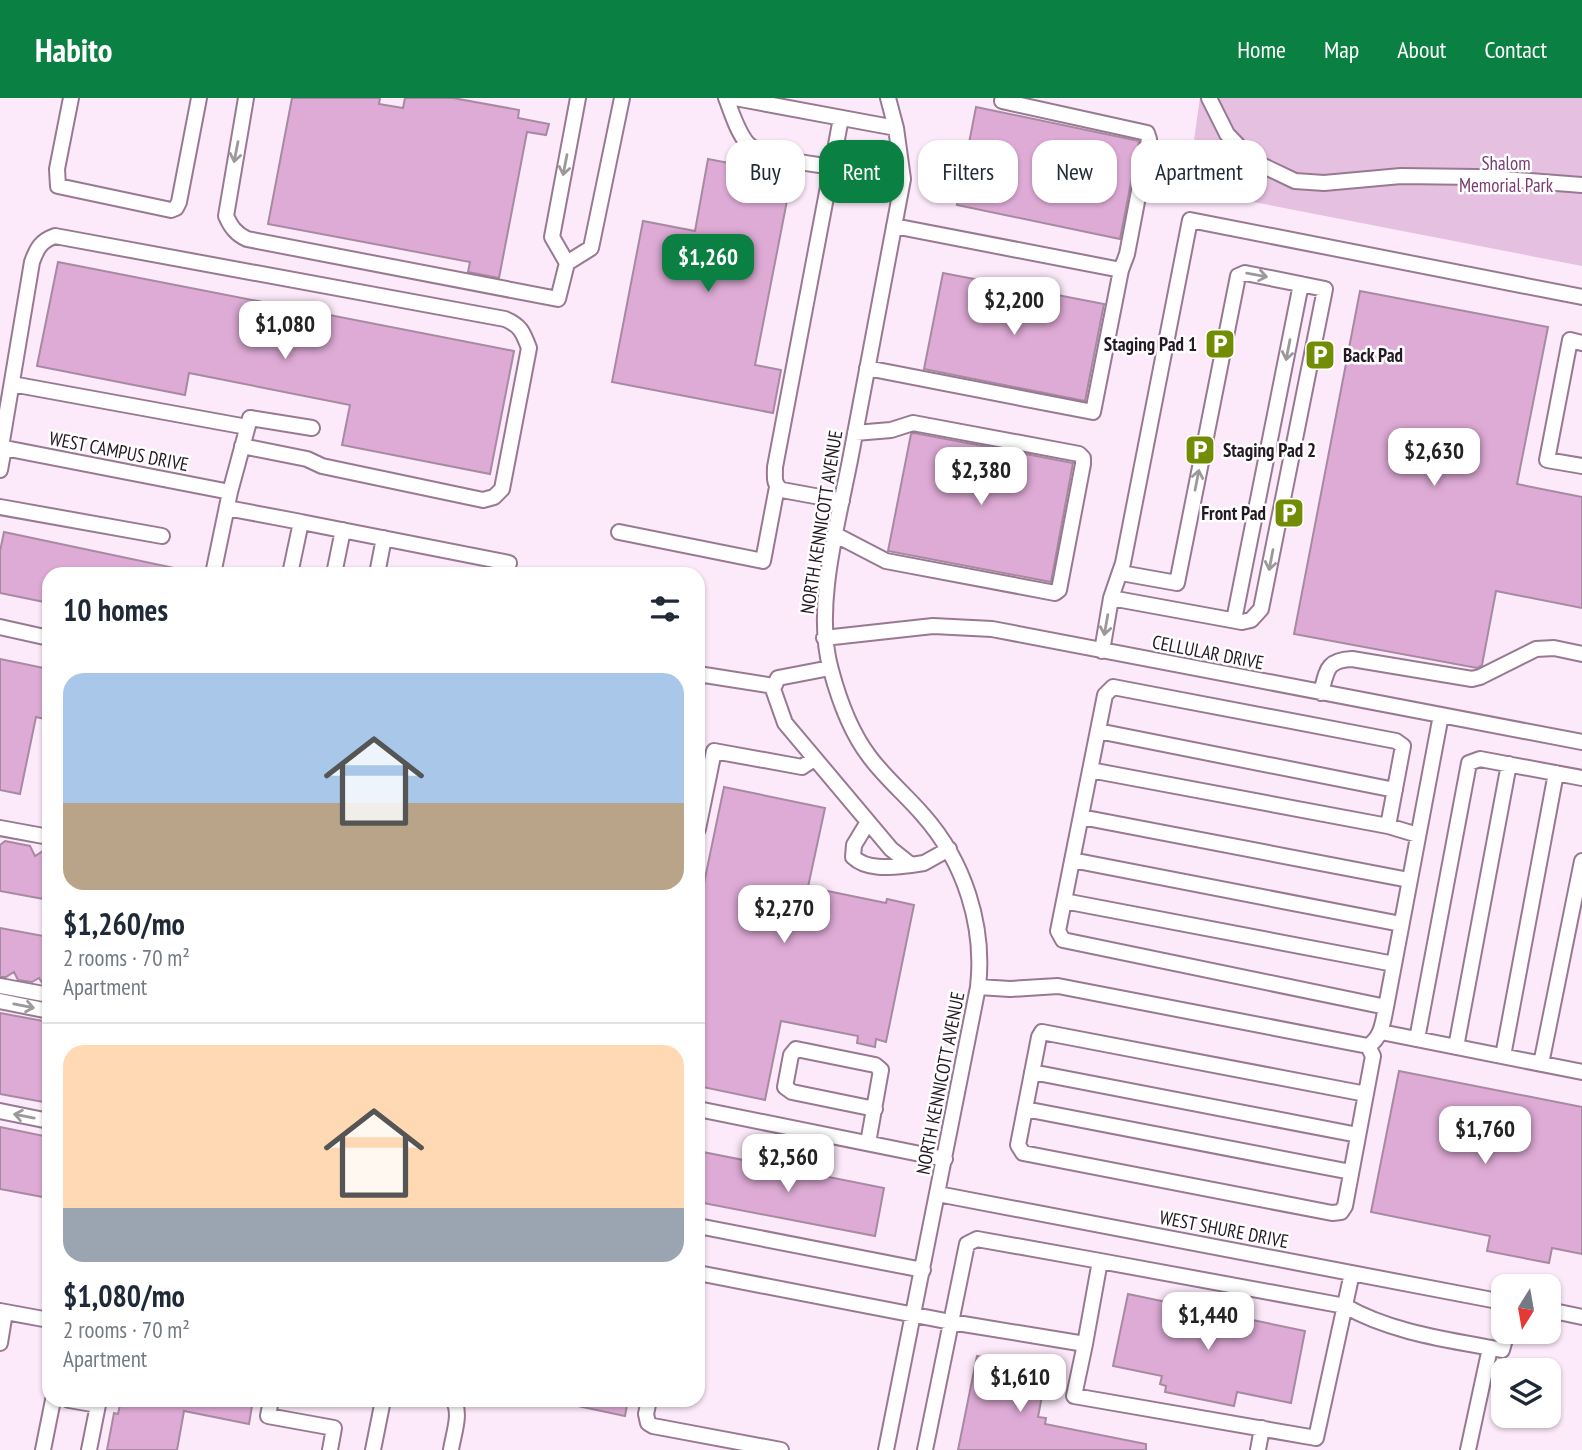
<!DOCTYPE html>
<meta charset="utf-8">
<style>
:root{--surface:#fff;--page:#f2f2f3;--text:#1f2937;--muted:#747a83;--line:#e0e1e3;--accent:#0b8043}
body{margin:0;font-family:"PT Sans Narrow",sans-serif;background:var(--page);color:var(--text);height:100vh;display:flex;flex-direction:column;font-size:26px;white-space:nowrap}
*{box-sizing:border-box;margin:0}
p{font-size:23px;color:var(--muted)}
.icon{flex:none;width:38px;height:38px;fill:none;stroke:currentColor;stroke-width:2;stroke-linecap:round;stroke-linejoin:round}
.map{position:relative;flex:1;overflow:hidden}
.side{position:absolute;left:42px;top:469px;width:663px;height:840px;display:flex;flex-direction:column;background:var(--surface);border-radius:21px;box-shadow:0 2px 5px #0004}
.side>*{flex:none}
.banner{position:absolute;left:726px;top:42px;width:665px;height:63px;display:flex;gap:14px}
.needle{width:46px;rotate:191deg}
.fabs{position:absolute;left:1491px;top:1176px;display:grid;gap:14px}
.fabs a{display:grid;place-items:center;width:70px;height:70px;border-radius:14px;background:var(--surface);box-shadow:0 2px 5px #0004;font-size:35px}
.price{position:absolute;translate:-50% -60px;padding:0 16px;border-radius:14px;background:#fff;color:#222;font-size:23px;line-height:46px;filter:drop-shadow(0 2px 4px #0008)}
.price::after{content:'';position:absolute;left:50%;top:42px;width:21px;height:16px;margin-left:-10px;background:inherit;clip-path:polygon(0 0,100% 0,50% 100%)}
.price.on{background:var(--accent);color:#fff}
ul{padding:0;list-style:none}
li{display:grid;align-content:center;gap:14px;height:371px;padding:0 21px}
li+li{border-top:2px solid var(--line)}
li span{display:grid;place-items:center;height:217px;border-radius:21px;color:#555}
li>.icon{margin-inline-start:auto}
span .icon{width:126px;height:126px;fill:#fffc;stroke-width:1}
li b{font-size:30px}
h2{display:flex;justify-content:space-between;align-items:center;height:84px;padding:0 21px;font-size:30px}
.chip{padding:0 24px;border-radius:21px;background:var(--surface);box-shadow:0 2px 5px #0004;font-size:24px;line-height:63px}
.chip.on{background:var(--accent);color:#fff}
header{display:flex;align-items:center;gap:42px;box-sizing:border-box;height:98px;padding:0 35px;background:var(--accent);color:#fff}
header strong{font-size:33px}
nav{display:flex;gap:38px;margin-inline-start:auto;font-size:24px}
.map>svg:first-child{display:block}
.green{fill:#e6c0e0}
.building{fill:#deabd6;stroke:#a78aa2;stroke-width:2}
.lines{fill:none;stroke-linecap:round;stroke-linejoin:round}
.minor-casing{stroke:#977a92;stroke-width:18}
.minor{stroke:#fff;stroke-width:14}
.oneway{stroke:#9c989c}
.labels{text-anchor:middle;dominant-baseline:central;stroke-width:5;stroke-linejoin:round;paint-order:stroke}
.park-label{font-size:19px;fill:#793c71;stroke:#fff}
.poi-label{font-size:19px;font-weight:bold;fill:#241923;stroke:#fff;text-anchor:end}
.street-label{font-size:19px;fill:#241923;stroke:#fff}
</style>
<header>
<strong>Habito</strong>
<nav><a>Home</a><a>Map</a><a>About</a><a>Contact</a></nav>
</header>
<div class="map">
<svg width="1582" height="1352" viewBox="0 0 1582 1352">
<rect width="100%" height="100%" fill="#fce9f9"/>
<!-- green -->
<path class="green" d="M1200,0h382v168l-395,-77z"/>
<!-- building -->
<path class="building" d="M292,0h88l-1,6 24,4 2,-10h48l66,12 -1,8 31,6 -3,11 -19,-3 -28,146 -31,-6 2,-10 -202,-38z
M976,9l163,34 -19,98 -163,-34z
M708,61l84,16 -37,190 26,5 -8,43 -161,-31 31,-161 52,10z
M58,164l456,89 -24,123 -148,-29 8,-40 -161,-32 -4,22 -148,-29z
M943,175l161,31 -19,97 -161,-32z
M1360,193l188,36 -31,157 65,13v111l-86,-17 -14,74 -5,3 -183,-34z
M914,335l159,30 -22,119 -163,-31 23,-117z
M4,434l175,37 -1,5h-129v29l-49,-10v-42z
M0,561l49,10v51l-13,-3 -16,77 -20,-4z
M724,689l101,21 -17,79 78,16 1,-4 27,6 -28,137 -10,-3 -1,8 -18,-4 1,-7 -77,-15 -16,79 -67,-14v-174z
M5,743l25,5 5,10 14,-9v53l-49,-9v-46z
M0,830l49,9v48l-6,-1 -4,-6 -7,4 -14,-2 -4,-8 -8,5h-6z
M0,915l49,9v81l-49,-9z
M1399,973l183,36v147l-30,-6 -3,15 -62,-12 3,-15 -119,-24z
M0,1029l49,10v28l-6,32 -43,-8z
M698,1053l186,37 -9,48 -177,-34z
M1128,1196l177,37 -14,72 -54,-11 -3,14 -69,-14 1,-6 -6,-2 2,-8 -49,-10z
M977,1258l70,14 -9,47 8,1 -1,6 101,20v6h-188z
M121,1302h132l-4,24 -65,-13 -7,39h-70l7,-37 4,1z
M574,1302h54l-3,16 -52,-11z"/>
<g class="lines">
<!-- minor casing -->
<g class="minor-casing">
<path id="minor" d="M71,0l-14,71 1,17 113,24 5,-2 3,-6 20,-104
M246,0l-20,118c5,11 10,18 21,23l311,60 9,-36
M578,0l-26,139 15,26 24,-15 31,-150
M726,0c6,15 11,33 21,45 15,17 63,20 85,24
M735,0l161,30
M1209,0l18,36 26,27 42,20 29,2 77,-7 76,1 105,8
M841,20l-66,349c0,9 -2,18 7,23l60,11
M894,128l227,44
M1582,245l-12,-3 -23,120 35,6
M867,270l226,44 28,-142 6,-16 22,-115 -2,-6 -145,-32
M12,286l235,43
M0,349l230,45
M1,349l31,-185c5,-14 9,-21 23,-26l450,83c15,6 18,13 24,29l-27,141 -8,8 -11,3 -161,-34 -15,-7 -65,-13
M0,372l4,-22
M0,409l162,29
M227,410l74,14 -11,52
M301,424l208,41 -3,11
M619,434l144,29 14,-74
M836,437l50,26 169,32 4,-3 24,-126v-6l-4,-4 -166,-31 -22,7 -36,3
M213,476l17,-82 20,-74 62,10
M334,476l9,-44
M377,476l7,-36
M1111,500l131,24 9,-2 10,-11 64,-320 -80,-16 -7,3 -61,307 -56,-10
M1234,522l67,-336
M0,529l49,11
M824,540l109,-12 59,3 590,113
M1102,553l9,-53 12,-35 67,-343 392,77
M830,570l-52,10 -5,11 12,34 106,126 20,16 13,-2 25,-14
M698,576l76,12
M1321,595c6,-22 5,-33 31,-34l120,20 8,-2 56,-28 18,-1 28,6
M1098,633l297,59
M1090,672l298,56
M1081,719l328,63
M868,724l-14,23 -1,12c15,14 39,10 58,8
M0,730l49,9
M698,731l16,-78 88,16 12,-8
M1072,762l329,64
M1064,803l330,63
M0,888l49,9
M978,889l32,2 48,-3 310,60c14,-8 15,-25 18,-39l55,-292
M0,903l49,10
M1386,909l-323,-67 -5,-9 47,-236 8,-8 283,54 7,5 -15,80 30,9
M1381,934l201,40
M1417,941l52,-276 11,-4 102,19
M1456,949l53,-283
M1503,958l53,-283
M1541,966l41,-203
M1032,974l326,63
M1366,996l-324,-62 -3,5 -21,108 5,8 309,60 9,-1 4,-6 28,-150 -5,-10
M698,1011l247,50
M1025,1011l326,63
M0,1013l49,10
M868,1045l13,-73 -6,-5 -79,-16 -5,6 -6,32 7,5 83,17
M938,1096l565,108
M698,1128l225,44
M698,1175l253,49 134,22 -11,52 242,42 36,-165
M1549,1212l33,7
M0,1213l49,9
M0,1245l5,-31
M1085,1246l15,-83 245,45c47,27 105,34 157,44l5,-18
M69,1302l29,5 -9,45
M271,1302l-3,16 66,12 -4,22
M649,1302l-3,14 2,9 5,3 128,24
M43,1352l10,-50
M373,1352l10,-50
M451,1352c2,-15 11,-37 2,-50
M886,1352l92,-463c7,-62 -14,-126 -55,-172 -17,-20 -38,-37 -54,-59 -19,-25 -30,-56 -38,-86 -18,-62 8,-151 20,-215 17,-92 34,-184 52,-276l-7,-51 -8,-30
M925,1352l42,-206 10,-5 123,22
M1258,1352l4,-22
M1468,1352l22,-102"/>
</g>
<!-- minor -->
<use href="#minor" class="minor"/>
</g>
<!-- one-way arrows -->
<defs><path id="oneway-shaft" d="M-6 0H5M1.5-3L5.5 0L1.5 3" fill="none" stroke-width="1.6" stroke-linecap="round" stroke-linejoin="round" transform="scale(1.75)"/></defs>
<g class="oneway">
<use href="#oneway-shaft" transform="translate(236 54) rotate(101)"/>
<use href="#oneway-shaft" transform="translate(565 67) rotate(101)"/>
<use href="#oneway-shaft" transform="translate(1257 177) rotate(10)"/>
<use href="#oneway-shaft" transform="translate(1288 252) rotate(101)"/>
<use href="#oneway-shaft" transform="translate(1197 382) rotate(-79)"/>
<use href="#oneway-shaft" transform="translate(1271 462) rotate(101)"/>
<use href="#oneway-shaft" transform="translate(1106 527) rotate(100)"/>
<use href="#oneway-shaft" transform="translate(24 908) rotate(11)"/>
<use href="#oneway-shaft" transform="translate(24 1018) rotate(-169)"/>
</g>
<!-- icons -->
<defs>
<g id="parking-square" transform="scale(1.575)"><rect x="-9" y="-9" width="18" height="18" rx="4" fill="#728c03" stroke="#fff"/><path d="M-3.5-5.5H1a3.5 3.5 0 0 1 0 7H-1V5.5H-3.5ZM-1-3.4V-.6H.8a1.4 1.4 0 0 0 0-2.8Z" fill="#fff"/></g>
</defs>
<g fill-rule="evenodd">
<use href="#parking-square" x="1220" y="246"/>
<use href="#parking-square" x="1320" y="257"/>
<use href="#parking-square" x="1200" y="352"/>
<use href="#parking-square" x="1289" y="415"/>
</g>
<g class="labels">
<!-- park labels -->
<g class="park-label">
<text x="1506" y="65">Shalom<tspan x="1506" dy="22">Memorial Park</tspan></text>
</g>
<!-- poi labels -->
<g class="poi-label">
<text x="1197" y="246">Staging Pad 1</text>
<text x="1343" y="257" text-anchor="start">Back Pad</text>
<text x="1223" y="352" text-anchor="start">Staging Pad 2</text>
<text x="1266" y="415">Front Pad</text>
</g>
<!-- street labels -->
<g class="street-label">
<text transform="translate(119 353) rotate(11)">WEST CAMPUS DRIVE</text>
<text transform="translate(821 424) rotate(-81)">NORTH KENNICOTT AVENUE</text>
<text transform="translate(1208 554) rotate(11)">CELLULAR DRIVE</text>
<text transform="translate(940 985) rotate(-79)">NORTH KENNICOTT AVENUE</text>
<text transform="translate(1224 1131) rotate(11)">WEST SHURE DRIVE</text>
</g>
</g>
</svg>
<div class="fabs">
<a><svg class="needle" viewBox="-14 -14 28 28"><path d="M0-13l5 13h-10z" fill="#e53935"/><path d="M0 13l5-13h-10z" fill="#747a83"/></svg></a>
<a><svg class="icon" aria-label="layers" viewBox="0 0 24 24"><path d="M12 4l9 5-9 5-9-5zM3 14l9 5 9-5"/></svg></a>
</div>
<b class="price on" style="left:708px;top:196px">$1,260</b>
<b class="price" style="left:1014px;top:239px">$2,200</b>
<b class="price" style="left:285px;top:263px">$1,080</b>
<b class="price" style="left:1434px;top:390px">$2,630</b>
<b class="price" style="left:981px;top:409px">$2,380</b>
<b class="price" style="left:784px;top:847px">$2,270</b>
<b class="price" style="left:1485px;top:1068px">$1,760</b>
<b class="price" style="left:788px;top:1096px">$2,560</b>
<b class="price" style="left:1208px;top:1254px">$1,440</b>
<b class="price" style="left:1020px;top:1316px">$1,610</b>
<div class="banner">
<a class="chip">Buy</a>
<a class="chip on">Rent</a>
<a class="chip">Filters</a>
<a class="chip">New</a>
<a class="chip">Apartment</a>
</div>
<section class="side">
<h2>10 homes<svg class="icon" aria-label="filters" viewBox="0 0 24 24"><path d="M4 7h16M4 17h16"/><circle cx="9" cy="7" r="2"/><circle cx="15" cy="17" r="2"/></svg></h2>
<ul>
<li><span style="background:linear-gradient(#a9c7e8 60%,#b9a48a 0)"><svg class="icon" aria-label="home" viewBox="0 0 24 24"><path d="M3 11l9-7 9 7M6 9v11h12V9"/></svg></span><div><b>$1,260/mo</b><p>2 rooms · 70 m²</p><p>Apartment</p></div></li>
<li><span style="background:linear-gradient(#ffd9b3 75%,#9aa5b1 0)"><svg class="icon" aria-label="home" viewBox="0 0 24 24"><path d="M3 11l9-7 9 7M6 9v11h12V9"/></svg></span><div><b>$1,080/mo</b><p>2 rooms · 70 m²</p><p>Apartment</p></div></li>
</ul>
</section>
</div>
